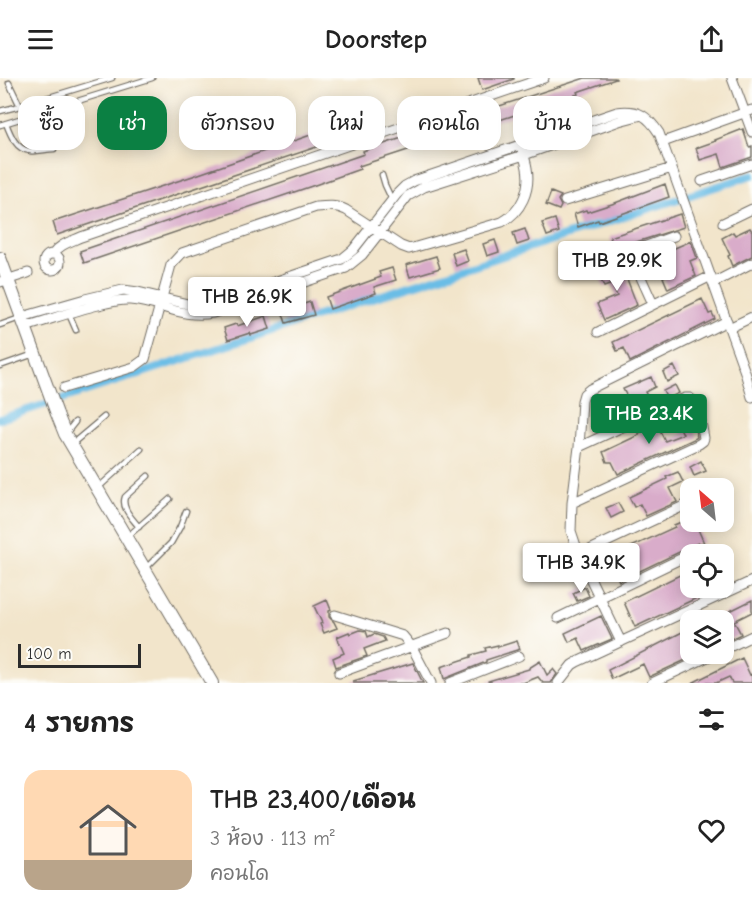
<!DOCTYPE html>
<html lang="th">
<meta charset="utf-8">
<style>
:root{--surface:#fff;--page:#f6f6f6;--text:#222;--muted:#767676;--accent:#0b8043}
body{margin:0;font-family:"Comic Neue","Playpen Sans Thai",sans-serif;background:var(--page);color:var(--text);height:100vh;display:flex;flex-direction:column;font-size:22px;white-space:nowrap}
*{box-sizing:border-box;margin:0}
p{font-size:20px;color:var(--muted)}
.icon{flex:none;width:33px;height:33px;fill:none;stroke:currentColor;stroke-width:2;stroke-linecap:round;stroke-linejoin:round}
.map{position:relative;height:605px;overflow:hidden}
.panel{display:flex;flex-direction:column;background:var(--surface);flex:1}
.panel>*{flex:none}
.banner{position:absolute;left:18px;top:18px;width:717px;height:54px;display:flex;gap:12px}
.needle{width:39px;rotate:332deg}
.buttons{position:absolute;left:680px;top:400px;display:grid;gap:12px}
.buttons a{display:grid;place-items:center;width:54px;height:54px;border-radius:12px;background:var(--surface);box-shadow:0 3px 15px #0003;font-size:30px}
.scale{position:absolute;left:18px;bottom:15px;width:123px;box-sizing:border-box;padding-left:6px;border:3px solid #2b2b2b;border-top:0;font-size:16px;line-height:21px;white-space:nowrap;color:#2b2b2b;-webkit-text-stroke:4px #fdfcf7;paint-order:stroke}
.price{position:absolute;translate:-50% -51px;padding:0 14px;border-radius:6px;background:#fff;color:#222;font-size:20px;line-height:39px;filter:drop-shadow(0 2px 3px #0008)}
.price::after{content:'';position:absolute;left:50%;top:36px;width:18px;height:14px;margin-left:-9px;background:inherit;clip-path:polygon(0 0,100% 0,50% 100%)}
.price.on{background:var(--accent);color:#fff}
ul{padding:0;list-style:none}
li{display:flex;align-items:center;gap:18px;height:150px;padding:0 24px}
li span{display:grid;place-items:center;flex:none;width:168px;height:120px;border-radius:18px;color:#555}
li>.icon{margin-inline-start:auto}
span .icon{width:72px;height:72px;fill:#fffc;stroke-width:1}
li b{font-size:26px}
h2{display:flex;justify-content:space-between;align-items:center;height:72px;padding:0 24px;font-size:26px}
.pill{padding:0 21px;border-radius:18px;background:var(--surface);box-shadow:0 3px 15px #0003;font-size:21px;line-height:54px}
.pill.on{background:var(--accent);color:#fff}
header{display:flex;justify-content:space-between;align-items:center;height:78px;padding:0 24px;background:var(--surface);font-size:27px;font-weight:700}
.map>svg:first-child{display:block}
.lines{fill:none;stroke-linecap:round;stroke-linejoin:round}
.canal{stroke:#6abde6;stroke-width:8}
.building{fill:#d9acca}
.service-casing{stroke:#716c63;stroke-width:7}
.minor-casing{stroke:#716c63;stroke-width:11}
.tertiary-casing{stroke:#716c63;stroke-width:14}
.service{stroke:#fff;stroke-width:4.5}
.minor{stroke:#fff;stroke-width:9}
.tertiary{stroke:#fff;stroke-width:12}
</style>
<header><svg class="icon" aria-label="menu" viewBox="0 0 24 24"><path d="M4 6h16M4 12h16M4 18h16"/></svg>Doorstep<svg class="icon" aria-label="share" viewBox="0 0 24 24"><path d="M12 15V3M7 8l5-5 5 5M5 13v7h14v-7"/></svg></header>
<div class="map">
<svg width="752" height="605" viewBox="0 0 752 605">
<rect width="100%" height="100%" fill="#fdfcf7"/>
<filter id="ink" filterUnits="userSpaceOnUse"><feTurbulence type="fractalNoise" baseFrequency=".0167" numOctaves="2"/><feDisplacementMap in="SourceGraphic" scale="12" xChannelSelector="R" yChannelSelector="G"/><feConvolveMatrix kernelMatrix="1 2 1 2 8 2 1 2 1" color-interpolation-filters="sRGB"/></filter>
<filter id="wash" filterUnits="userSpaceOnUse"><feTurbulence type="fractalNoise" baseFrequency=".008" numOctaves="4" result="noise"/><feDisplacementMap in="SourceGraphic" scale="24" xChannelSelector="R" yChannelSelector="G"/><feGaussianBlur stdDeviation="1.35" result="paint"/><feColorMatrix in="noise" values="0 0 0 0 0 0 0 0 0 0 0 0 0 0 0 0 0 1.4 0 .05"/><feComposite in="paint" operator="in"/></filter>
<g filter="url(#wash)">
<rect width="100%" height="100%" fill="#f2e5cb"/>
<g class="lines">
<!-- canal -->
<path class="canal" d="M0,341l752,-244"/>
</g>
<g id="blocks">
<!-- building -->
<path class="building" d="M478,0h36v1l-32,11z
M585,0h30l1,1 -39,13 1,2 -45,15 -174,57 1,3 -45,16 -231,78 -4,-12 284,-97 -1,-3 60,-20z
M345,45l4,13 -292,99 -4,-13 140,-46z
M743,51l6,18 3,-1v11l-29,10 -4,-13 -19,6 -4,-12 20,-7 -1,-1z
M665,106l4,13 -70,25 -1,-2 -20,7 -4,-13 12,-4 1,2 28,-9z
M551,114l10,4 -3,4 3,6 -2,4 -13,-5z
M680,136l4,13 -70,22 -4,-12z
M555,141l4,13 -12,4 -5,-13z
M750,150l2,3v25l-20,10 -4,-10 2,-1 -8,-17 11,-6 2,3z
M525,151l4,12 -12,4 -4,-12z
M495,162l4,12 -12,4 -4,-12z
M691,163l6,17 -7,3 6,15 -28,13 -5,-12 6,-3 -8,-20z
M464,171l4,12 -12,5 -4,-13z
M436,178l4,12 -30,9 -4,-12z
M628,186l5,13 -6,2 10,26 -33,15 -7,-16 20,-8 -5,-12 -8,3 -5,-12z
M392,190l4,12 -22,7 2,6 -46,16 -4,-12 55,-20 -2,-5z
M702,221l7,15 3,-1 3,6 -85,43 -6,-14 -7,3 -4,-9z
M310,224l4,13 -28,8 -4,-12z
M266,238l4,13 -19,6 -1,-2 -22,7 -4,-12 12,-4 1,2z
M674,288l5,10 -12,6 -4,-10z
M651,299l4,10 -10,5 7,14 -46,21 -3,-7 19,-9 -1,-2 10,-5 -8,-15z
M675,307l4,8 -12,6 -4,-8z
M687,334l8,17 2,8 -1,1 -78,36 -6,-12h-5l-4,-10 36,-17v-2l18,-8 8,16 18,-7 -8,-17z
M701,383l5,10 -12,5 -4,-9z
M678,394l5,10 -13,6 7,14 -31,14 -6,-12 -6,3 -5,-10 38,-18 -1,-2z
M618,425l5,9 -12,6 -5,-10z
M686,442l1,2h22l-12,5 7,16h-6l-79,38 -6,-13 -3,1 -5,-10 70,-32 -1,-2z
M688,493l2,5v12h28l-83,39 -11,-25z
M585,509l4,9 -12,5 -4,-8z
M327,522l4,10 -2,1v6l5,5 3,6 -13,5 -4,-9 2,-1 -8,-17z
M752,522v12l-18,9 7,13 -18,9v-22h-13z
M601,538l11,23 -28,12 -6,-13 -9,4 -4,-9z
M690,550v30l-41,19 -6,-13 -31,15 -4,-9z
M360,552l6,1 2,6 6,-3 9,3 2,4 -21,8 3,7 -31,11 -3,-9 11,-5 -7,-16 12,-5 1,2z
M517,563l3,8 -34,11v2l-42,17 -3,-12 30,-10v-2l15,-4 -1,-3 13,-3v2z
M742,580l8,17 2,-1v9h-20l-3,-6 -13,6h-24z
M540,583l7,14 6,-6 4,5 -6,9h-8l-5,-6 -15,6h-35v-2l41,-12v-1z
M413,585l10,20h-70v-2z"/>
</g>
</g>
<g filter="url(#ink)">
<use href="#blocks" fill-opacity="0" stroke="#716c63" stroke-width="1.5"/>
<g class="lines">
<!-- service casing -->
<g class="service-casing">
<path id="service" d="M20,28l92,-28
M0,33l20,-5 -11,-23
M6,45c4,11 10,27 24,28 7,1 17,-2 24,-2
M0,47l152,-47
M382,97l3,10 7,15
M69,236l7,16
M0,247l20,-7
M0,288l34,-12
M67,354l8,-10
M73,365l31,-26
M99,409l42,-38
M139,449c-7,-9 -18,-19 -14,-30l23,-21
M127,459l43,-38
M145,491l26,-26 9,-16 6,-16"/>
</g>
<!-- minor casing -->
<g class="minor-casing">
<path id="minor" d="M732,0l20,54
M663,64l89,-32
M702,103l50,-17
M565,123l107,-33
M723,145l29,-14
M629,173l24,53
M53,176c7,-10 17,-12 28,-17l463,-159
M44 184a8 8 0 1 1 16 0a8 8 0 1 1-16 0Z
M597,186l77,-28
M0,204l28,-9
M713,205l39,-20
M22,239l63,-18 38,-9 15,2 54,13h8l9,-1 133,-45 11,-9 44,-56 8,-8 9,-5 203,-69c21,-3 31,4 42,21l86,239 7,25
M25,249c24,-7 48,-16 73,-22 10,-2 21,-6 32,-5 30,2 51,19 83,13l133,-45 16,-13 46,-59 16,-9 100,-32 95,-34 23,-6
M729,250l23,-11
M598,254l113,-56
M64,310l70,-21 11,-8 26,-94 11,-12 134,-46c11,-1 20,-2 30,3l55,36 8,3 93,-27c19,-10 29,-32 25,-54 -1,-6 -3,-12 -5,-19
M572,425l127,-59 4,-3 1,-3 -5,-26 -3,-7 -6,-7h-5l-106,49
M579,477l111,-52
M335,537l68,21 9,11 19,36
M558,540l143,-69
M621,564l-42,-87 -8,-24 1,-28 7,-56 3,-46 2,-7 6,-5 137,-68
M723,572l29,-14
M339,595l109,-40
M450,605l69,-27
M558,605l14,-18 5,-3 175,-81
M652,605l62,-29"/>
</g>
<!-- tertiary casing -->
<g class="tertiary-casing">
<path id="tertiary" d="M0,180l57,156 8,20 147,249"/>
</g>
<!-- service -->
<use href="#service" class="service"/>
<!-- minor -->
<use href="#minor" class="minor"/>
<!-- tertiary -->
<use href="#tertiary" class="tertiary"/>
</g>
</g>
</svg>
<div class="buttons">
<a><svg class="needle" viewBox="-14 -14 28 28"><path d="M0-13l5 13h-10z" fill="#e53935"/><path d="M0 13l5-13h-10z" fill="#767676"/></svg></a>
<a><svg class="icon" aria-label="locate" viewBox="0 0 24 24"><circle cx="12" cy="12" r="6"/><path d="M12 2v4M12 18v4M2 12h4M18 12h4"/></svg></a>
<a><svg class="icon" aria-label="layers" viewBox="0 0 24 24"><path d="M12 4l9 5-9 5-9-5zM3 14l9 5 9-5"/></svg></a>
</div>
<div class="scale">100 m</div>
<b class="price" style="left:617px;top:214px">THB 29.9K</b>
<b class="price" style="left:247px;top:250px">THB 26.9K</b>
<b class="price on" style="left:649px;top:367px">THB 23.4K</b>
<b class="price" style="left:581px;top:516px">THB 34.9K</b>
<div class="banner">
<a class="pill">ซื้อ</a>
<a class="pill on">เช่า</a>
<a class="pill">ตัวกรอง</a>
<a class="pill">ใหม่</a>
<a class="pill">คอนโด</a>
<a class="pill">บ้าน</a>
</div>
</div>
<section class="panel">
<h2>4 รายการ<svg class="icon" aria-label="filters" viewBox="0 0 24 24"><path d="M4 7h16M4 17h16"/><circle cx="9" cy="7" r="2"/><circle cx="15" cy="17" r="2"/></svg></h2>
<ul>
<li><span style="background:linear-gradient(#ffd9b3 75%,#b9a48a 0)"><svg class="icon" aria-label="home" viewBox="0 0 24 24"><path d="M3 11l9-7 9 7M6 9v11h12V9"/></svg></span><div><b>THB 23,400/เดือน</b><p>3 ห้อง · 113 m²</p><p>คอนโด</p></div><svg class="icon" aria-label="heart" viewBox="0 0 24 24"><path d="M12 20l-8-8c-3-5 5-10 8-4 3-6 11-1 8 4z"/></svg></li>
</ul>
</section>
